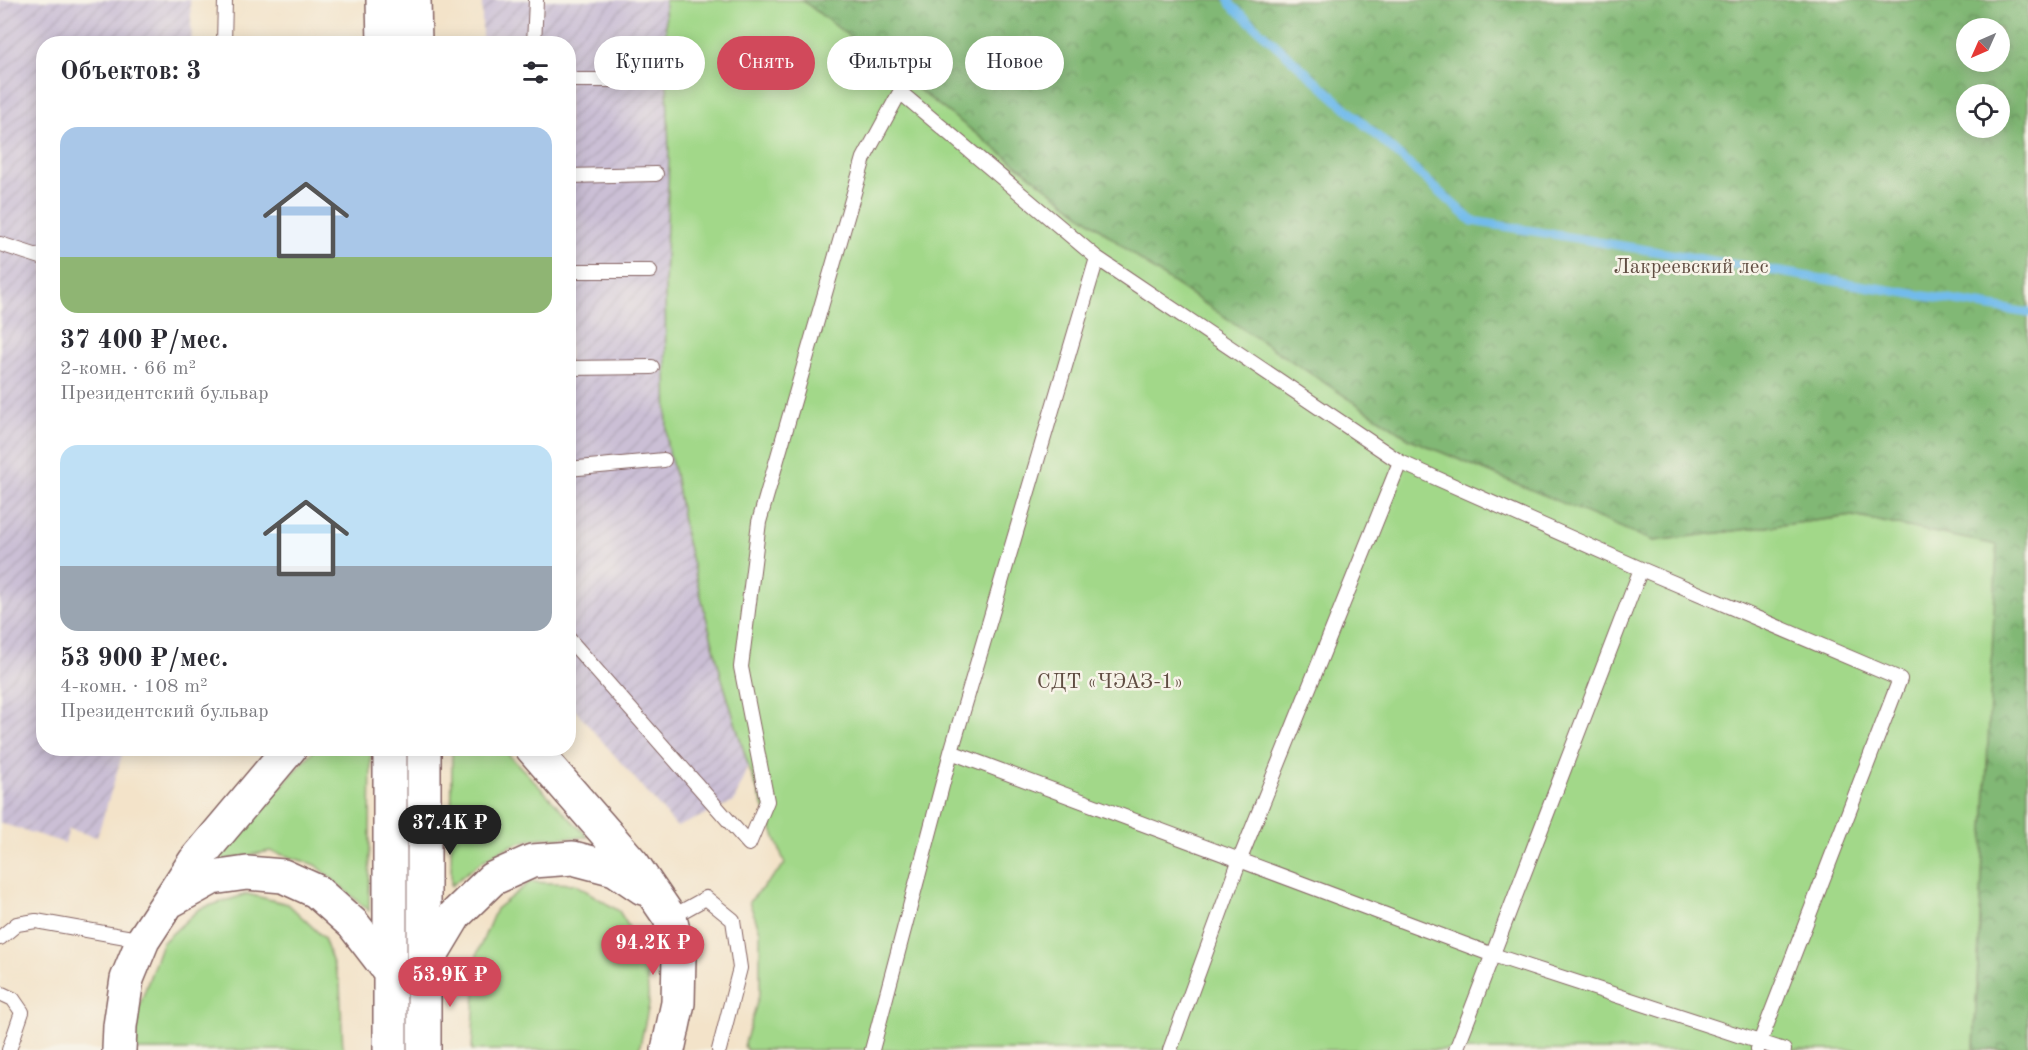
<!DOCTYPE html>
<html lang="ru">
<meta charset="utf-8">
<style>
:root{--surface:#fff;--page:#f2f2f3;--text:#2b2b33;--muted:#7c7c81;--accent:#d1495b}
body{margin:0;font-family:"Old Standard TT",serif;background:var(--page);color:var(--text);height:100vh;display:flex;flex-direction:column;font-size:22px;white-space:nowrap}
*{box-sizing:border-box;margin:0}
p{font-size:20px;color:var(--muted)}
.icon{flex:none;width:33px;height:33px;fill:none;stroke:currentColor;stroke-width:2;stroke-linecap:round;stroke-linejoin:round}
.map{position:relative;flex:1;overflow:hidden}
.details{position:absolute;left:36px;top:36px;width:540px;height:720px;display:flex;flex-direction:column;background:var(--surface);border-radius:24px;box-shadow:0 3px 15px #0003}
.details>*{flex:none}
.hud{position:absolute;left:594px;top:36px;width:570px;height:54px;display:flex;gap:12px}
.needle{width:39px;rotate:225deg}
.controls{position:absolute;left:1956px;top:18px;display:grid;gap:12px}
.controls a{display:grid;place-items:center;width:54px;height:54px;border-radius:50%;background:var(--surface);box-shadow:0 3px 15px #0003;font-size:30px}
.price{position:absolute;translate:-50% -51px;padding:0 14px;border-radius:21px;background:var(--accent);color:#fff;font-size:20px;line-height:39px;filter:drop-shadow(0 2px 3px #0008)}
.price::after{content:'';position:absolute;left:50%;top:36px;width:18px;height:14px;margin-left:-9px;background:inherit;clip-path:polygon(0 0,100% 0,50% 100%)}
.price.selected{background:#222;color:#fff}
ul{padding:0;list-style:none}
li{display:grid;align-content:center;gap:12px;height:318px;padding:0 24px}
li span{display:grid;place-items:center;height:186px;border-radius:18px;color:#555}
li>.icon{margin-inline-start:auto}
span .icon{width:108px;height:108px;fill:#fffc;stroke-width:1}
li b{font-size:26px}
h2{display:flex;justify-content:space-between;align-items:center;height:72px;padding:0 24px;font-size:26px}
.chip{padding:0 21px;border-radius:27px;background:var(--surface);box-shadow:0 3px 15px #0003;font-size:21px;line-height:54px}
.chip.selected{background:var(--accent);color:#fff}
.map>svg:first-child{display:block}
.industrial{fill:url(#industrial-furrows)}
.green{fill:#a2d889;stroke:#767c5a;stroke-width:1.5}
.forest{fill:url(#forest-crowns);stroke:#666c50;stroke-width:1.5;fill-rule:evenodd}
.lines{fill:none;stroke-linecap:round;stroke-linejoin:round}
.stream{stroke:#72bbeb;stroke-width:9}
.lane-casing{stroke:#856462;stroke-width:16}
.secondary-casing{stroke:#856462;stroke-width:36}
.lane{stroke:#fff;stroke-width:14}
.secondary{stroke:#fff;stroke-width:33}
.labels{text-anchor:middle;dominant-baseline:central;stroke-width:5;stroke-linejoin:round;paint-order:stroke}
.park-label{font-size:21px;fill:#604d42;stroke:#f7f3e8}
</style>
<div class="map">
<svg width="2028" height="1050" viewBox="0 0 2028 1050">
<defs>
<pattern id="industrial-furrows" width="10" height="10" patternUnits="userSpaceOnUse" patternTransform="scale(1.5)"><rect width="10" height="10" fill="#cbbfd5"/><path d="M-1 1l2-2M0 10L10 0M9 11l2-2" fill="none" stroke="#b0a4b7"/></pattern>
<pattern id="forest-crowns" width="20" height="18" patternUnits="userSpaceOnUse" patternTransform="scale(1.5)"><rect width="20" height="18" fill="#81b875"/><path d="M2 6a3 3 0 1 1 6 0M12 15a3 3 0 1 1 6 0" fill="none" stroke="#6c9560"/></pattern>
</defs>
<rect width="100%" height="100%" fill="#f7f3e8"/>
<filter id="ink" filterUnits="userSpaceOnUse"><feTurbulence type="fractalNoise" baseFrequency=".0167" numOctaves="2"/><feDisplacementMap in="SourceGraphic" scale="12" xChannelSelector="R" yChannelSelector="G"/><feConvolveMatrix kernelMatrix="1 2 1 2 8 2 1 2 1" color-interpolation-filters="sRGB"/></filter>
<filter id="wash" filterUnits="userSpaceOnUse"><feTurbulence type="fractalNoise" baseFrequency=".008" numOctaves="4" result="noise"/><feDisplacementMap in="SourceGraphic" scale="24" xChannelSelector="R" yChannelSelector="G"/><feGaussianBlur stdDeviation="1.35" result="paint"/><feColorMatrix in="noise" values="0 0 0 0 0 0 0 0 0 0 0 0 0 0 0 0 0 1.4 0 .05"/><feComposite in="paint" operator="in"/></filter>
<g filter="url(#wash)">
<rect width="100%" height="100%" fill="#f3e3c9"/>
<!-- industrial -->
<path class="industrial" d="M0,0h190l2,43 -148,1v704l80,1 -27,88 -28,-8 -4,14 -65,-20z
M482,0h183l4,157 -4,131 2,158 8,28 11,64 36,141 26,86 -14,37 -57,25 -108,-124 -1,-659h-86z"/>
<!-- green -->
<path class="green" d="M665,0h137l353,271 498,270 200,-25 145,29 -24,505h-1227l-3,-4 16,-54v-61l-11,-29 36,-38 -37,-99 -26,-86 -36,-141 -11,-64 -8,-28 -2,-158 4,-131z
M315,749h56l-2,162 -53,-46 -46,-14 -57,11z
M452,749h51l85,88c-15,1 -31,0 -47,1 -35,4 -64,25 -90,48z
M530,882l45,2 44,27 26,42 4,52 -10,45h-167l5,-96 19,-45z
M247,894l41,10 36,34 16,45 3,67h-207l2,-40 24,-67 37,-34z"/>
<!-- forest -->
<path class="forest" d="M802,0h1226v1050h-54l23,-505 -144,-29 -200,25 -243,-102 -255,-168zM1966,28h34v34h-34zM1966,94h34v34h-34z"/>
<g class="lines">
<!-- stream -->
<path class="stream" d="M1229,0l2,5 241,216 556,92"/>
</g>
</g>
<g filter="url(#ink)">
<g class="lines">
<!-- lane casing -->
<g class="lane-casing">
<path id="lane" d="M224,44l1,-44
M534,44l2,-44
M568,80h86
M568,176l88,-2
M0,244l44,14
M568,271h82
M568,368l84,-1
M568,469l96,-9
M1641,569l259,110 -143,371
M568,638l181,206 18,-43 -26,-134 18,-145 105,-364 36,-66 197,166 303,204 241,107 -185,481
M951,752l542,203 291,95
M670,918l36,-20 27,22 7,48 -21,82
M0,938l17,-14 19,-3 107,19
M0,993l13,6 9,13 -13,38
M872,1050l79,-298 146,-494
M1170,1050l70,-191 160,-397"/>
</g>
<!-- secondary casing -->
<g class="secondary-casing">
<path id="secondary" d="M383,0l1,44
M414,0l1,44
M424,748v302
M532,748l101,116 37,54 9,37 -1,48 -10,47
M172,900l40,-22 35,-5 36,3 33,15 37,33 37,48
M425,965l30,-50 37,-36 40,-18 41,-3 42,11 28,19
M119,1050l1,-24 7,-47 16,-39 52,-79 95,-113
M390,1050v-302"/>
</g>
<!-- lane -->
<use href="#lane" class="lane"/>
<!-- secondary -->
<use href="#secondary" class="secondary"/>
</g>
</g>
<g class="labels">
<!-- park labels -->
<g class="park-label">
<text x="1691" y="267">Лакреевский лес</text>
<text x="1110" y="682">СДТ «ЧЭАЗ-1»</text>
</g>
</g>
</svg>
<div class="controls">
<a><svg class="needle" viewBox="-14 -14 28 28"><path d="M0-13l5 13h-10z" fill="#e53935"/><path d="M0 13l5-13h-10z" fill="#7c7c81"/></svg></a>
<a><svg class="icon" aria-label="locate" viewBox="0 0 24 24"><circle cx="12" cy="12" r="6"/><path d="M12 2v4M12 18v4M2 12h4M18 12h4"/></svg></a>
</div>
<b class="price selected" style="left:450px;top:856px">37.4K ₽</b>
<b class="price" style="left:653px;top:976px">94.2K ₽</b>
<b class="price" style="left:450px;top:1008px">53.9K ₽</b>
<div class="hud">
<a class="chip">Купить</a>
<a class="chip selected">Снять</a>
<a class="chip">Фильтры</a>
<a class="chip">Новое</a>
</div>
<section class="details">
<h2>Объектов: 3<svg class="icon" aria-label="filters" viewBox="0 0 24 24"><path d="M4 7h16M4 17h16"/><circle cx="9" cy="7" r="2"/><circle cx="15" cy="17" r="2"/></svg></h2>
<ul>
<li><span style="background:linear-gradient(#a9c7e8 70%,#8fb573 0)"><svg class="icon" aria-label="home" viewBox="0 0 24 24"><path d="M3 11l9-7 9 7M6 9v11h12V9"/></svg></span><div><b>37 400 ₽/мес.</b><p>2-комн. · 66 m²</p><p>Президентский бульвар</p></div></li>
<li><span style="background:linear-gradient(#bfe0f5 65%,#9aa5b1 0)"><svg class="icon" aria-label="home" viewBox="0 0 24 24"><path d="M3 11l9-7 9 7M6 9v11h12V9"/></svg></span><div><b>53 900 ₽/мес.</b><p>4-комн. · 108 m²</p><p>Президентский бульвар</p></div></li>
</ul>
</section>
</div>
